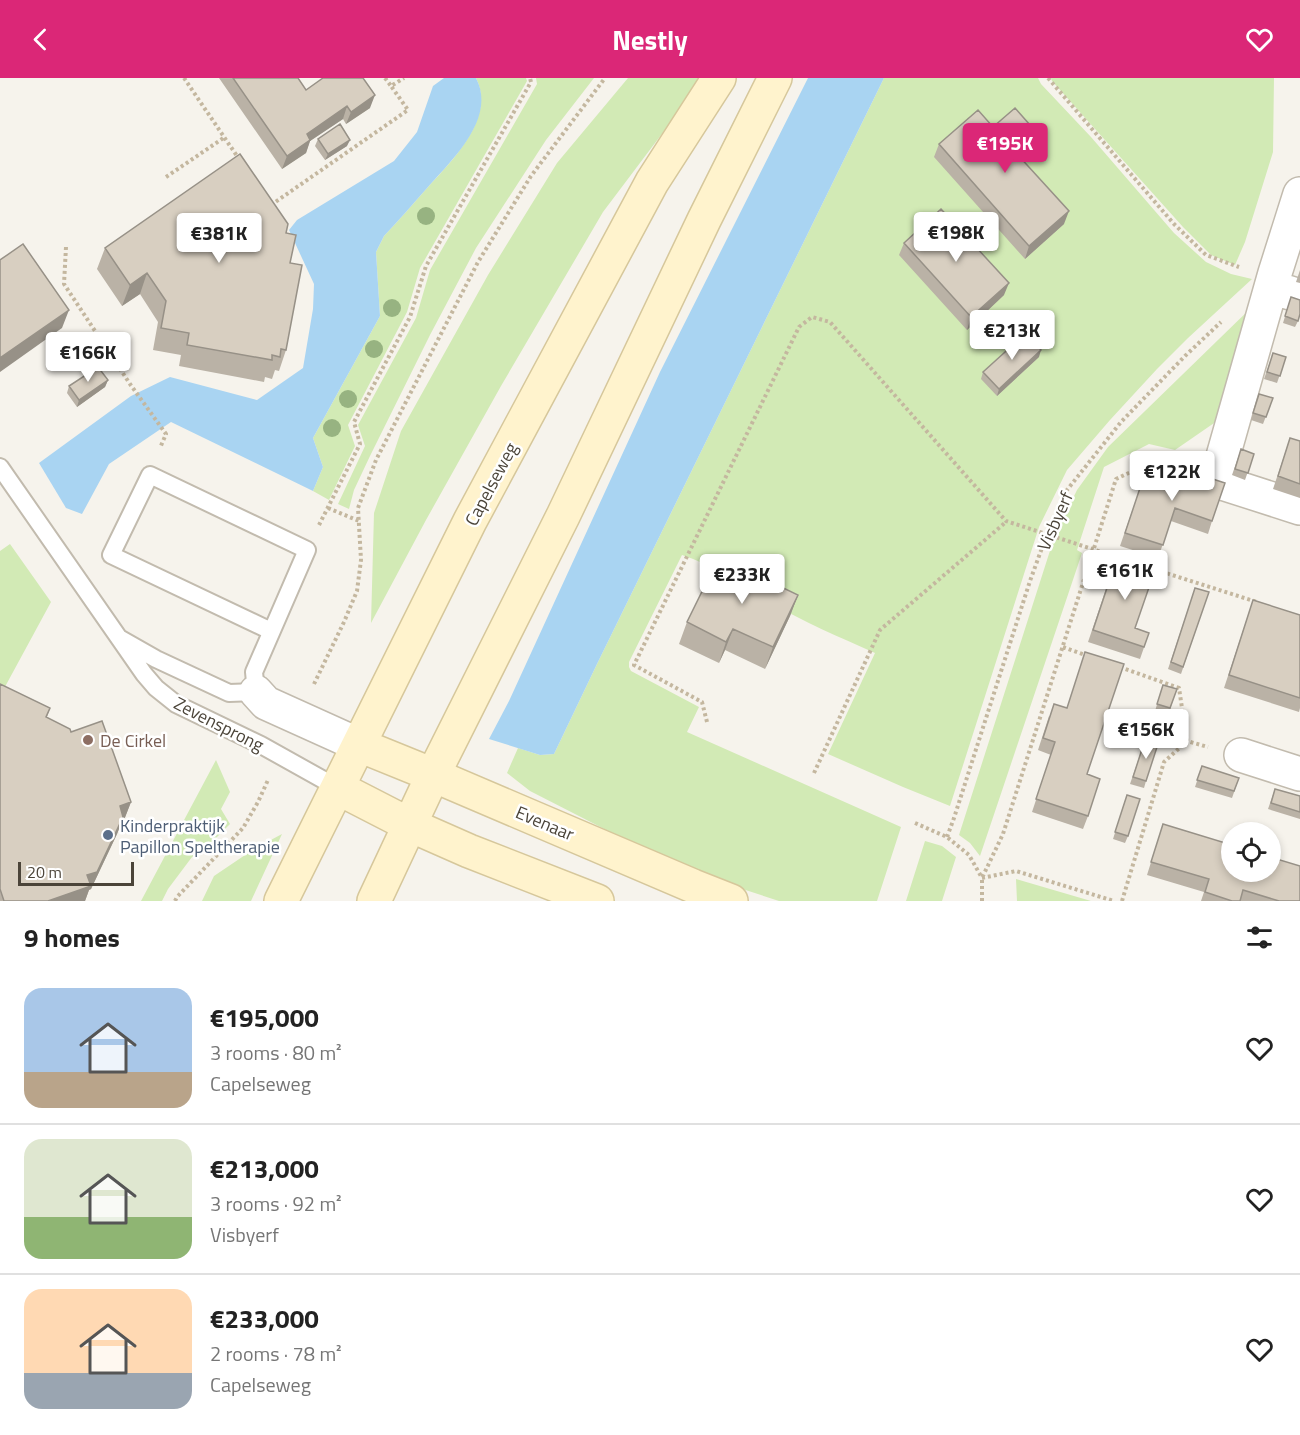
<!DOCTYPE html>
<meta charset="utf-8">
<style>
:root{--surface:#fff;--page:#f6f6f6;--text:#222;--muted:#767676;--line:#e0e0e0;--accent:#db2777}
body{margin:0;font-family:"Titillium Web",sans-serif;background:var(--page);color:var(--text);height:100vh;display:flex;flex-direction:column;font-size:22px;white-space:nowrap}
*{box-sizing:border-box;margin:0}
p{font-size:20px;color:var(--muted)}
.icon{flex:none;width:33px;height:33px;fill:none;stroke:currentColor;stroke-width:2;stroke-linecap:round;stroke-linejoin:round}
.map{position:relative;height:823px;overflow:hidden}
.details{display:flex;flex-direction:column;background:var(--surface);flex:1}
.details>*{flex:none}
.fabs{position:absolute;left:1221px;top:744px;display:grid;gap:12px}
.fabs a{display:grid;place-items:center;width:60px;height:60px;border-radius:50%;background:var(--surface);box-shadow:0 3px 9px #0003;font-size:30px}
.scale{position:absolute;left:18px;bottom:15px;width:116px;box-sizing:border-box;padding-left:6px;border:3px solid #4b4439;border-top:0;font-size:16px;line-height:21px;white-space:nowrap;color:#4b4439;-webkit-text-stroke:4px #fff;paint-order:stroke}
.price{position:absolute;translate:-50% -51px;padding:0 14px;border-radius:6px;background:#fff;color:#222;font-size:20px;line-height:39px;filter:drop-shadow(0 2px 3px #0008)}
.price::after{content:'';position:absolute;left:50%;top:36px;width:18px;height:14px;margin-left:-9px;background:inherit;clip-path:polygon(0 0,100% 0,50% 100%)}
.price.selected{background:var(--accent);color:#fff}
ul{padding:0;list-style:none}
li{display:flex;align-items:center;gap:18px;height:150px;padding:0 24px}
li+li{border-top:2px solid var(--line)}
li span{display:grid;place-items:center;flex:none;width:168px;height:120px;border-radius:18px;color:#555}
li>.icon{margin-inline-start:auto}
span .icon{width:72px;height:72px;fill:#fffc;stroke-width:1}
li b{font-size:26px}
h2{display:flex;justify-content:space-between;align-items:center;height:72px;padding:0 24px;font-size:26px}
header{display:flex;justify-content:space-between;align-items:center;height:78px;padding:0 24px;background:var(--accent);color:#fff;font-size:27px;font-weight:700}
.map>svg:first-child{display:block}
.green{fill:#d2eab5}
.water{fill:#a9d4f2}
.lines{fill:none;stroke-linecap:round;stroke-linejoin:round}
.lane-casing{stroke:#c2bbae;stroke-width:20}
.street-casing{stroke:#c2bbae;stroke-width:36}
.secondary-casing{stroke:#d6c79b;stroke-width:36}
.path{stroke:#c4b79f;stroke-width:4;stroke-dasharray:3 3;stroke-linecap:butt}
.lane{stroke:#fff;stroke-width:16}
.street{stroke:#fff;stroke-width:33}
.secondary{stroke:#fff3cd;stroke-width:33}
.tree{fill:#97b381}
.wall{fill:#bab2a6}
.shaded-wall{fill:#979187}
.building{fill:#d8cfc1;stroke:#979187;stroke-width:1.5}
.education-dot{fill:#8d6e63;stroke:#fff;stroke-width:2}
.service-dot{fill:#5c6f8a;stroke:#fff;stroke-width:2}
.labels{text-anchor:middle;dominant-baseline:central;stroke-width:5;stroke-linejoin:round;paint-order:stroke}
.street-label{font-size:18px;fill:#4b4439;stroke:#fff}
.education-label{font-size:18px;fill:#785e54;stroke:#fff;text-anchor:start}
.service-label{font-size:18px;fill:#4e5e75;stroke:#fff;text-anchor:start}
</style>
<header><svg class="icon" aria-label="back" viewBox="0 0 24 24"><path d="M15 5l-7 7 7 7"/></svg>Nestly<svg class="icon" aria-label="heart" viewBox="0 0 24 24"><path d="M12 20l-8-8c-3-5 5-10 8-4 3-6 11-1 8 4z"/></svg></header>
<div class="map">
<svg width="1300" height="823" viewBox="0 0 1300 823">
<rect width="100%" height="100%" fill="#f6f3ec"/>
<!-- green -->
<path class="green" d="M476,0h50l1,3 -107,187 -13,44 -59,113 7,21 -26,54 -16,-9 10,-24 -10,-29 67,-122 -4,-64 8,-16c15,-16 29,-32 44,-49 24,-26 68,-70 48,-109z
M536,0h58l-48,62 -70,108 -46,87 -60,121 -16,34 -5,19 -11,-5 27,-58 -7,-21 58,-107 14,-48 107,-186z
M628,0h76l-101,134 -102,174 -75,134 -55,103 3,-110 27,-82 87,-156 69,-112z
M884,0h154l3,6 50,53 83,96 32,29 25,12 21,5 -64,59 -31,31 -47,51 -43,50 -28,57 -89,279 -47,-19 -75,-33 47,-101c-36,-16 -71,-31 -104,-50 -30,-18 -56,-37 -89,-48l-53,107v5l2,4 68,36 -12,25 214,95 -24,74h-98l-55,-18 -55,-22 -51,-25 -88,-45 -23,-18 11,-25 22,7 14,-1 43,-90z
M1051,0h223l-1,74 -28,90 -10,23 -24,-10 -28,-28 -131,-146z
M1255,226l-38,117 -42,29 -26,-6 -45,23 -27,83 5,3 -102,303 -10,-13 -11,-8 96,-300 22,-45 31,-43z
M10,466l41,58 -51,94v-145z
M216,682l14,32 -9,17 9,15 -16,16 -22,17 -24,32 -6,12h-21z
M282,756l-31,67h-49l12,-25 40,-27z
M925,763l17,5 14,11 -14,44h-36z
M1016,801l75,22h-74z"/>
<!-- water -->
<path class="water" d="M444,0h32c21,40 -24,82 -48,109 -15,17 -29,33 -44,49l-8,16 4,64 -67,122 10,29 -10,24 -142,-69 -62,42 -27,50 -16,-6 -27,-45 92,-67 39,-19 87,23 46,-32 10,-59 1,-25 -25,-54 8,-10 97,-59 23,-29 16,-46z
M808,0h76l-287,586 -43,90 -14,1 -51,-16 20,-38 151,-329z"/>
<g class="lines">
<!-- lane casing -->
<g class="lane-casing">
<path id="lane" d="M0,389l144,207 12,14 20,16 85,41 77,43
M119,560l37,21 73,34 27,-1 -2,-20 53,-122 -157,-75 -39,80 160,76"/>
</g>
<!-- street casing -->
<g class="street-casing">
<path id="street" d="M1300,116l-25,79 -59,208 84,27
M1271,209l29,9
M256,614l10,11 93,42
M1241,677l59,19"/>
</g>
<!-- secondary casing -->
<g class="secondary-casing">
<path id="secondary" d="M359,667l74,30 260,111 38,15
M338,710l72,37 59,26 128,50
M281,823l189,-380 182,-339 67,-104
M374,823l59,-126 130,-259 141,-296 71,-142"/>
</g>
<!-- path -->
<path class="path" d="M184,0l55,81
M385,0l6,8
M1048,0l126,146 32,31 33,12
M166,99l59,-40
M271,127l137,-95 -17,-24 13,-8
M66,169l-2,37 66,100 36,50 -6,14
M328,430l31,13
M319,447l41,-81 -6,-22 56,-105 16,-51 105,-184 -1,-4
M1150,490l107,34
M1063,569l25,9
M1120,589l59,21 8,53
M314,606l30,-62 13,-31 4,-31 -3,-52 18,-48 102,-198 53,-86 74,-98
M707,644l-5,-20 -68,-37 165,-338 13,-10 18,5 176,199 114,37
M814,695l66,-143 126,-108
M915,745l32,14 22,18 13,23
M947,759l7,-19 76,-237 17,-47 20,-44 54,-68 64,-66 36,-34
M982,800l34,-7 98,30
M175,823l2,-4 66,-69 15,-26 10,-22
M982,823v-23l21,-44 113,-355 40,-19 22,8
M1122,823l42,-139 23,-21 21,6"/>
<!-- lane -->
<use href="#lane" class="lane"/>
<!-- street -->
<use href="#street" class="street"/>
<!-- secondary -->
<use href="#secondary" class="secondary"/>
</g>
<!-- trees -->
<g class="tree">
<circle cx="426" cy="138" r="9"/>
<circle cx="392" cy="230" r="9"/>
<circle cx="374" cy="271" r="9"/>
<circle cx="348" cy="321" r="9"/>
<circle cx="332" cy="350" r="9"/>
</g>
<!-- wall -->
<path class="wall" d="M219,0h79l8,12 64,18 -24,16 -3,-5 -33,22 -4,12 -24,16z
M1030,47l-5,12 -13,12 52,75 -39,35 -91,-102 5,-13 54,-17z
M318,61l29,7 -22,14 -10,-14z
M286,155l4,30 -4,87 -7,21 -4,-1 -3,9 -7,-2 -1,5 -85,-16 2,-11 -28,-5 5,-28 -18,-28 -18,12 -25,-37 8,-21z
M904,165l100,52 -37,35 -68,-75z
M1300,192v13l-4,-1z
M1291,219l7,24 -3,6 -12,-4z
M1273,275l13,4 -9,26 -13,-4z
M1039,279l-42,39 -16,-17 2,-7z
M108,302l-3,7 -28,20 -10,-14 2,-7z
M1259,316l14,4 -10,26 -12,-4z
M1290,360l10,3v57l-27,-9z
M1241,371l13,5 -9,26 -13,-5z
M1142,404l70,39 -4,13 -37,-13 -13,37 -38,-12z
M1113,490l22,60 14,5 -9,26 -52,-17z
M1195,510l14,4 -28,82 -13,-5z
M798,517l-8,21 -25,53 -40,-19 -6,13 -40,-19 8,-22z
M1253,522l47,15v93l-1,4 -75,-24z
M0,606l50,24 -3,9 24,15 60,70 -7,18 -2,1 -5,13 -26,55 -2,1 -4,11h-85z
M1163,607l14,4 -9,26 -13,-4z
M1049,638l38,58 1,42 -5,13 -51,-17 19,-57 -13,-5z
M1145,662l1,41 -2,7 -14,-4z
M1202,688l37,12 -7,20 -37,-11z
M1275,711l25,7v23l-32,-10z
M1127,717l1,41 -3,7 -12,-4z
M1163,746l137,77h-99l3,-9 -57,-17z"/>
<!-- shaded-wall -->
<path class="shaded-wall" d="M375,17l-5,13 -24,16 5,-12z
M347,28l-4,13 -33,22 -4,12 -24,16 5,-13 20,-22z
M1030,47l-5,12 -22,20 5,-13z
M350,62l-3,6 -22,14 3,-6z
M1069,133l-5,13 -39,35 4,-13z
M147,195l-7,21 -18,12 8,-21z
M1009,205l-5,12 -37,35 4,-13z
M69,232l-7,18 -62,44v-14z
M1041,272l-2,7 -42,39 2,-7z
M108,302l-3,7 -28,20 2,-7z
M798,517l-8,21 -25,53 8,-22z
M733,551l-8,21 -6,13 7,-21z
M131,724l-7,18 -2,1 -5,13 -26,55 -2,1 -4,11h-37l39,-26 33,-69z"/>
<!-- building -->
<path class="building" d="M233,0h65l8,12 17,-12h40l12,17 -24,17 -4,-6 -40,28 3,6 -23,16z
M1015,30l15,17 -22,19 61,67 -40,35 -90,-102 39,-34 15,17z
M340,46l10,16 -22,14 -10,-15z
M240,76l48,70 -2,9 10,2 -6,28 12,2 -16,85 -5,-1 -1,8 -8,-2v5l-85,-15 2,-12 -28,-5 5,-27 -19,-28 -17,12 -25,-37z
M941,131l68,74 -38,34 -67,-74z
M23,166l46,66 -69,48v-98z
M1291,219l9,3v14l-2,7 -13,-5z
M1026,255l15,17 -42,39 -16,-17z
M1273,275l13,4 -6,19 -13,-4z
M98,289l10,13 -29,20 -10,-14z
M1259,316l14,4 -7,19 -13,-4z
M1290,360l10,3v43l-22,-8z
M1241,371l13,5 -6,19 -13,-4z
M1173,388l52,17 -13,38 -37,-13 -12,37 -38,-12 17,-51z
M1118,477l38,12 -21,61 14,5 -5,14 -51,-17z
M719,479l79,38 -25,52 -40,-18 -7,13 -39,-20z
M1195,510l14,4 -26,75 -12,-5z
M1253,522l47,15v83l-71,-23z
M1085,574l39,12 -37,110 13,5 -12,37 -52,-17 19,-57 -12,-4 11,-34 13,4z
M0,606l50,24 -4,9 24,12 1,3 31,-11 29,81 -11,4 3,11 -26,55 -10,3 4,11 -43,15h-44l-4,-12z
M1163,607l14,4 -7,19 -13,-4z
M1145,662l13,4 -12,37 -13,-4z
M1202,688l37,12 -5,13 -37,-11z
M1275,711l25,7v16l-29,-9z
M1127,717l13,4 -12,37 -13,-4z
M1163,746l69,21v27h38v-15l30,9v35h-21l-36,-11 -3,11h-8l-27,-9 4,-13 -58,-17z"/>
<!-- markers -->
<circle class="education-dot" cx="88" cy="662" r="6"/>
<circle class="service-dot" cx="108" cy="757" r="6"/>
<g class="labels">
<!-- street labels -->
<g class="street-label">
<text transform="translate(491 406) rotate(-62)">Capelseweg</text>
<text transform="translate(1055 443) rotate(-66)">Visbyerf</text>
<text transform="translate(219 646) rotate(27)">Zevensprong</text>
<text transform="translate(545 745) rotate(23)">Evenaar</text>
</g>
<!-- education labels -->
<g class="education-label">
<text x="100" y="662">De Cirkel</text>
</g>
<!-- service labels -->
<g class="service-label">
<text x="120" y="747">Kinderpraktijk<tspan x="120" dy="21">Papillon Speltherapie</tspan></text>
</g>
</g>
</svg>
<div class="fabs">
<a><svg class="icon" aria-label="locate" viewBox="0 0 24 24"><circle cx="12" cy="12" r="6"/><path d="M12 2v4M12 18v4M2 12h4M18 12h4"/></svg></a>
</div>
<div class="scale">20 m</div>
<b class="price selected" style="left:1005px;top:96px">€195K</b>
<b class="price" style="left:956px;top:185px">€198K</b>
<b class="price" style="left:219px;top:186px">€381K</b>
<b class="price" style="left:1012px;top:283px">€213K</b>
<b class="price" style="left:88px;top:305px">€166K</b>
<b class="price" style="left:1172px;top:424px">€122K</b>
<b class="price" style="left:1125px;top:523px">€161K</b>
<b class="price" style="left:742px;top:527px">€233K</b>
<b class="price" style="left:1146px;top:682px">€156K</b>
</div>
<section class="details">
<h2>9 homes<svg class="icon" aria-label="filters" viewBox="0 0 24 24"><path d="M4 7h16M4 17h16"/><circle cx="9" cy="7" r="2"/><circle cx="15" cy="17" r="2"/></svg></h2>
<ul>
<li><span style="background:linear-gradient(#a9c7e8 70%,#b9a48a 0)"><svg class="icon" aria-label="home" viewBox="0 0 24 24"><path d="M3 11l9-7 9 7M6 9v11h12V9"/></svg></span><div><b>€195,000</b><p>3 rooms · 80 m²</p><p>Capelseweg</p></div><svg class="icon" aria-label="heart" viewBox="0 0 24 24"><path d="M12 20l-8-8c-3-5 5-10 8-4 3-6 11-1 8 4z"/></svg></li>
<li><span style="background:linear-gradient(#dfe7d0 65%,#8fb573 0)"><svg class="icon" aria-label="home" viewBox="0 0 24 24"><path d="M3 11l9-7 9 7M6 9v11h12V9"/></svg></span><div><b>€213,000</b><p>3 rooms · 92 m²</p><p>Visbyerf</p></div><svg class="icon" aria-label="heart" viewBox="0 0 24 24"><path d="M12 20l-8-8c-3-5 5-10 8-4 3-6 11-1 8 4z"/></svg></li>
<li><span style="background:linear-gradient(#ffd9b3 70%,#9aa5b1 0)"><svg class="icon" aria-label="home" viewBox="0 0 24 24"><path d="M3 11l9-7 9 7M6 9v11h12V9"/></svg></span><div><b>€233,000</b><p>2 rooms · 78 m²</p><p>Capelseweg</p></div><svg class="icon" aria-label="heart" viewBox="0 0 24 24"><path d="M12 20l-8-8c-3-5 5-10 8-4 3-6 11-1 8 4z"/></svg></li>
</ul>
</section>
